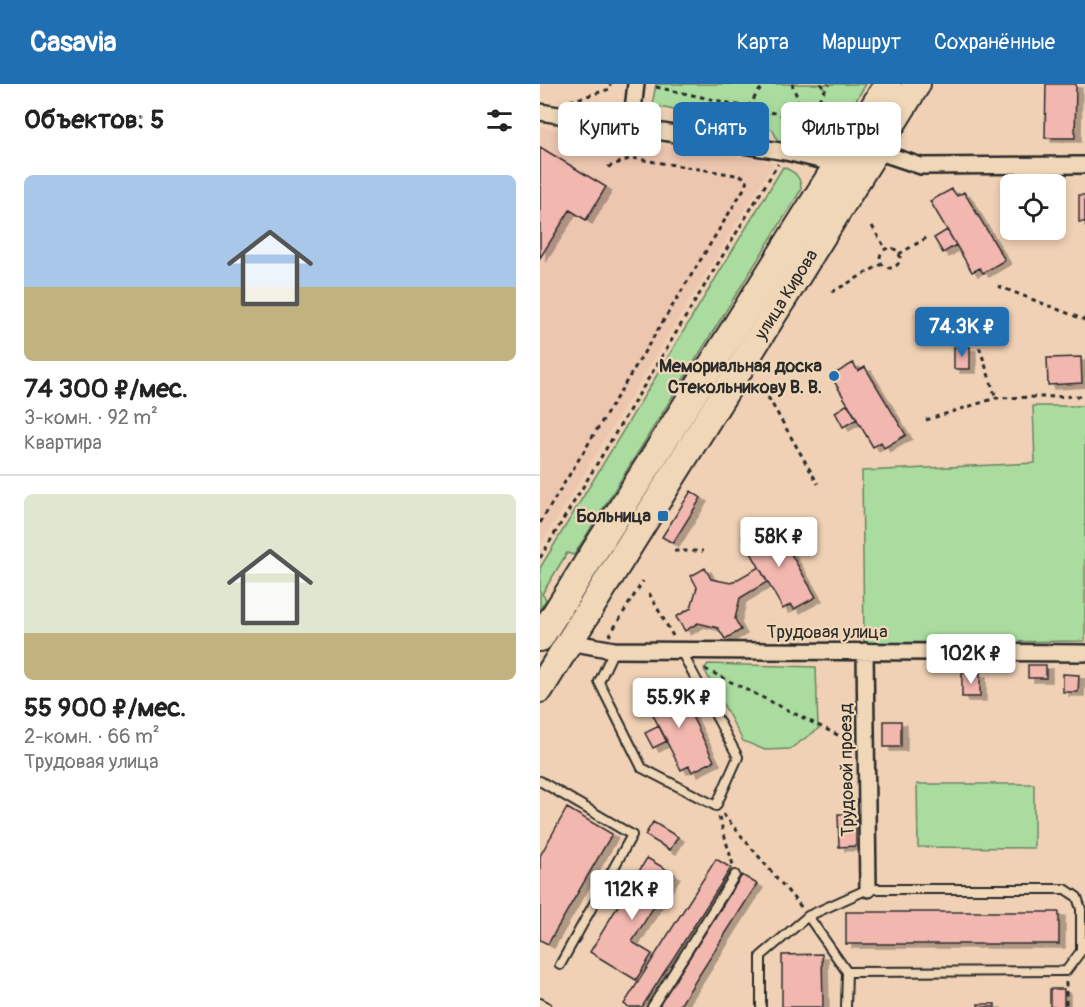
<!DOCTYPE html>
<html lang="ru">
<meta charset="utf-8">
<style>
:root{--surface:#fff;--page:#f2f2f2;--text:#222;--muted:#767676;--line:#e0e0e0;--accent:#1f6fb2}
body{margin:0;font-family:Pangolin,sans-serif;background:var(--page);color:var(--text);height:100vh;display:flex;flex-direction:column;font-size:22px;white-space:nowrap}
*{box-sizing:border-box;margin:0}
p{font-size:20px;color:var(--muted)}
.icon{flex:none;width:33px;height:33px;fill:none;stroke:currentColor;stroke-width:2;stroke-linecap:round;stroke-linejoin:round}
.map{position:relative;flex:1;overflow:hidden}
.details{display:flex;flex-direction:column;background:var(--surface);width:540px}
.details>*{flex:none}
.hud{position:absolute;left:18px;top:18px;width:436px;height:54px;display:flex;gap:12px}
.buttons{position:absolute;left:460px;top:90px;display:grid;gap:12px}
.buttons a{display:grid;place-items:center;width:66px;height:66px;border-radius:9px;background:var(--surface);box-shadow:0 3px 9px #0003;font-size:30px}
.price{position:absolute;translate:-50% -51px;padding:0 14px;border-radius:6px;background:#fff;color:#222;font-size:20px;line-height:39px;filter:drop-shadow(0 2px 3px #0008)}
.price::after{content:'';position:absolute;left:50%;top:36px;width:18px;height:14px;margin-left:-9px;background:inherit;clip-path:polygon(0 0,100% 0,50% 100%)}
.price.on{background:var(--accent);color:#fff}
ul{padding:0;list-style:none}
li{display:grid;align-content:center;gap:12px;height:318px;padding:0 24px}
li+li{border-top:2px solid var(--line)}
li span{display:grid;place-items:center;height:186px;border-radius:9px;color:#555}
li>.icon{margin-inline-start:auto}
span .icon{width:108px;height:108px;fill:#fffc;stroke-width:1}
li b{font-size:26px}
h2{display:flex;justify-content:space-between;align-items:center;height:72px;padding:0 24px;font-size:26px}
.pill{padding:0 21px;border-radius:9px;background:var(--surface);box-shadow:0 3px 9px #0003;font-size:21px;line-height:54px}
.pill.on{background:var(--accent);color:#fff}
header{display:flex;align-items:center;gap:36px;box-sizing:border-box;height:84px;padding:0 30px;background:var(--accent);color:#fff}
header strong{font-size:28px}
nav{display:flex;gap:33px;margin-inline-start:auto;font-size:21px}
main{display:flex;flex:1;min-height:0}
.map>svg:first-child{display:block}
.built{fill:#edc6b0}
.green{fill:#a9dc9e;stroke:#6a8464;stroke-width:1.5}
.building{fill:#f2b7af;stroke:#2b2b2b;stroke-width:1.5;filter:url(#shadow)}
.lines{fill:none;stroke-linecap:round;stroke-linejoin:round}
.lane-casing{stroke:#2b2b2b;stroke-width:12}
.street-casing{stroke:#2b2b2b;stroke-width:20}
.primary-casing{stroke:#2b2b2b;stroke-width:30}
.path{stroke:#2b2b2b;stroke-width:3;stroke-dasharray:4.5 4.5;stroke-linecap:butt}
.lane{stroke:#efd7b7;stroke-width:8}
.street{stroke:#efd7b7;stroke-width:15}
.primary{stroke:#efd7b7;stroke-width:26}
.poi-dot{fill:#1f6fb2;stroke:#efd7b7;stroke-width:2}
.labels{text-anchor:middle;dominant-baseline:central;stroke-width:4.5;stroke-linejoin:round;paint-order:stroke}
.street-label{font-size:18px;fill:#2b2b2b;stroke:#efd7b7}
.poi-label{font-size:18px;font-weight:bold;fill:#2b2b2b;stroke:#efd7b7;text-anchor:end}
</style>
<header>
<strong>Casavia</strong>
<nav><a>Карта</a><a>Маршрут</a><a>Сохранённые</a></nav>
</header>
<main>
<section class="details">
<h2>Объектов: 5<svg class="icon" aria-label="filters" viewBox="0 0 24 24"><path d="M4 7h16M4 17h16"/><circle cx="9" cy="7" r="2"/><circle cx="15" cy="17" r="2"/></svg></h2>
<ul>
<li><span style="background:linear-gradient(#a9c7e8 60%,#c2b280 0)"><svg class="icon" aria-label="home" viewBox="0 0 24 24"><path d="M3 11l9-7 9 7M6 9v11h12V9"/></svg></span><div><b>74 300 ₽/мес.</b><p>3-комн. · 92 m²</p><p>Квартира</p></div></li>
<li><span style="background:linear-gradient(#dfe7d0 75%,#c2b280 0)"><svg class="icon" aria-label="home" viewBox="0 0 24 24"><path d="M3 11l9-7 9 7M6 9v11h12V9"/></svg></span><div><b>55 900 ₽/мес.</b><p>2-комн. · 66 m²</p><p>Трудовая улица</p></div></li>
</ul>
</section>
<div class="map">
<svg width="545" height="923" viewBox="0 0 545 923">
<defs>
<filter id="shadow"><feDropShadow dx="6" dy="4" stdDeviation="0" flood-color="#0004"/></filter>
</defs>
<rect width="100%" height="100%" fill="#f0d1b5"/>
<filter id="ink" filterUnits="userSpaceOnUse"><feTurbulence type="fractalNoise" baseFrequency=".0167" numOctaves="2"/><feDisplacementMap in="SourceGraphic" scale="12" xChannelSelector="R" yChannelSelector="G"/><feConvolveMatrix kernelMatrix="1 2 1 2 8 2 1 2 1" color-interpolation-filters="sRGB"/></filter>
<g filter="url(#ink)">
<!-- built -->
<path class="built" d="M0,43l234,35 -231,379 -3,-2z"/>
<!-- green -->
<path class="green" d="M116,0h210l-33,54 -15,11 -40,-7 -5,-12 -118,-24 -2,-6z
M243,83c12,5 18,9 18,23l-227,365 -7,-2 -25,41 4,5 -6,11v-42z
M493,322h52v235l-221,2 -2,-172 173,-8z
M168,580l108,3 2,62 -28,20 -25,1 -22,-9 -39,-72z
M377,700h117v64l-116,-1z"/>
<!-- building -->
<path class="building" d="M506,0h30l-1,54h-30z
M0,63l66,40 -20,33 -16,-10 -30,48z
M412,105l5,7 7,-4 41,68 -22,13 -3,-5 -8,4 -42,-71z
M539,111h6v27h-6z
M407,146l9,15 -13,8 -9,-15z
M414,263h16v22h-16z
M541,273l1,26 -34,2 -1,-27z
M313,279l5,8 7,-4 41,68 -22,13 -3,-6 -8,5 -42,-71z
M308,320l9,15 -14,8 -8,-15z
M151,407l10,7 -28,45 -11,-6z
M224,441l4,8 8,-5 40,69 -22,12 -3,-5 -8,5 -41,-72z
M219,483l8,15 -27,16 -5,21 6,11 -16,9 -7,-11 -20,-5 -13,8 -9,-14 15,-9 6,-21 -6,-11 14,-8 6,11 20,4z
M488,581h18v13h-18z
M422,589h18v24h-18z
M523,590l16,1 -1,17h-15z
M127,601l4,9 8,-4 35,71 -22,11 -3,-6 -8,4 -37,-73z
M344,637h17v26h-17z
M119,642l8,15 -14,7 -8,-15z
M27,724l45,26 -64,110 -8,-4v-84z
M298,730h18v32l-17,1z
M113,738l25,15 -8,13 -25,-15z
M107,774l27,16 -42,68 20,12 -16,26 -46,-28z
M176,775l15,9 -89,139h-14l-4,-3z
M202,791l15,9 -78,123h-21z
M306,828h213v32h-213z
M282,870l1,53h-41v-52z
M510,905h14v18h-14z
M438,920h17v3h-17z"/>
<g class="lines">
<!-- lane casing -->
<g class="lane-casing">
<path id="lane" d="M74,566l-15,32 43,86 74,38 22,-49 -57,-106
M0,697l92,54 -72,130
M268,832l39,56 -1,35
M0,919l7,4
M112,923l83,-132
M221,923v-51l47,-40 60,-27h197l12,8 4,12v42l-15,20 -219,1"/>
</g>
<!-- street casing -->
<g class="street-casing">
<path id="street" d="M0,28l246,40 51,12
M91,42l5,-42
M336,67l45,15 164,-1
M29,558l45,8 471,3
M325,567l3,238"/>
</g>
<!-- primary casing -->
<g class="primary-casing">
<g id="primary">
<path d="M0,554l348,-554"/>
<path id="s1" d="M0,605l377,-605"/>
</g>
</g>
<!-- path -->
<path class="path" d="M280,0l6,4
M116,3l150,33 -14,-36
M30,17l40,-12v-5
M208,23l16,-23
M254,54l35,-54
M332,142l13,22
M340 174a10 10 0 1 1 20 0a10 10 0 1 1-20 0Z
M359,170l29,-17
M458,202l87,34
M292,208l50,-28
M410,230l28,29 18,55
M228,313l50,87
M386,336l70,-22 89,-2
M0,439l205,-336 2,-7 -5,-4 -111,-18 -25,10
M134,467h29
M0,474l238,-394
M109,509l24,43
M69,552l34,-55
M165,585l147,73
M183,730l79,94
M179,733l14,48
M526,898v25"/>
<!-- lane -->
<use href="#lane" class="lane"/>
<!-- street -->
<use href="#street" class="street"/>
<!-- primary -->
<use href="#primary" class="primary"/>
</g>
</g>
<!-- markers -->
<g class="poi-dot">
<circle cx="294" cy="292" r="6"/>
<rect x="117" y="426" width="12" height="12" rx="3"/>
</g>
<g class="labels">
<!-- street labels -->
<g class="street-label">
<text stroke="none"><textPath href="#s1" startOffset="465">улица Кирова</textPath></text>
<text x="287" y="548">Трудовая улица</text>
<text transform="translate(307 686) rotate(-91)">Трудовой проезд</text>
</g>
<!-- poi labels -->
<g class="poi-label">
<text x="282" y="282">Мемориальная доска<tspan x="282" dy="21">Стекольникову В. В.</tspan></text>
<text x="111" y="432">Больница</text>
</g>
</g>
</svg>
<div class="buttons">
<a><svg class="icon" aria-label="locate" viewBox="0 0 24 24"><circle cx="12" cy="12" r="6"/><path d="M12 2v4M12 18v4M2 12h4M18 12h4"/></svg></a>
</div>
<b class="price on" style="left:422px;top:274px">74.3K ₽</b>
<b class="price" style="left:239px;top:484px">58K ₽</b>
<b class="price" style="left:431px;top:601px">102K ₽</b>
<b class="price" style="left:139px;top:645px">55.9K ₽</b>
<b class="price" style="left:92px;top:837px">112K ₽</b>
<div class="hud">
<a class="pill">Купить</a>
<a class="pill on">Снять</a>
<a class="pill">Фильтры</a>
</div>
</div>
</main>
